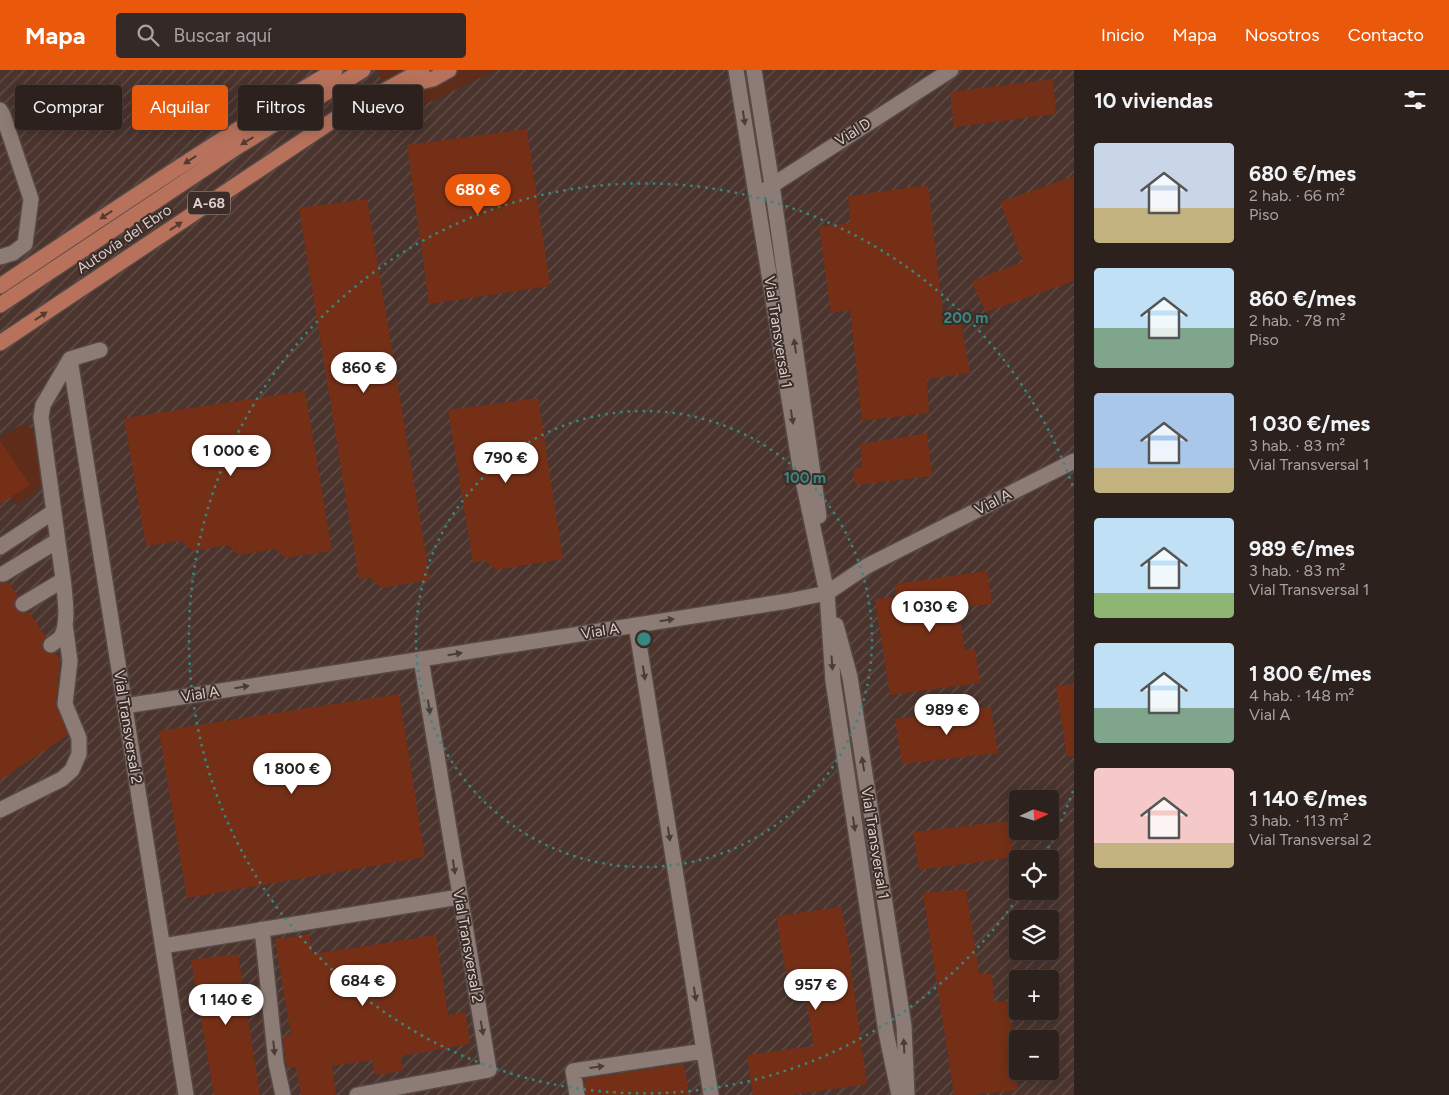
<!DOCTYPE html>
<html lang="es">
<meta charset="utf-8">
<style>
:root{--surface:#2c211d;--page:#342926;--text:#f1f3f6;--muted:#a6a3a4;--line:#483e3b;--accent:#ea580c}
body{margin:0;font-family:Figtree,sans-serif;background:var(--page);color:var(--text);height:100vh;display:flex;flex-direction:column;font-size:19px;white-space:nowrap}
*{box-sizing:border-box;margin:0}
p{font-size:16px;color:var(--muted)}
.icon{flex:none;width:28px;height:28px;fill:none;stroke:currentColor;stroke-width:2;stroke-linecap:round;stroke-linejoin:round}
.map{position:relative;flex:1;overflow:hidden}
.sheet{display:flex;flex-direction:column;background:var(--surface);width:375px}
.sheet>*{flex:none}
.top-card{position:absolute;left:15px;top:15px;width:475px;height:45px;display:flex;gap:10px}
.needle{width:32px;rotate:86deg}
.fabs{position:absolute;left:1009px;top:720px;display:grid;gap:10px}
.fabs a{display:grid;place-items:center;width:50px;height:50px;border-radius:5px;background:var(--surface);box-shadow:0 2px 12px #0003,0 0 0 1px var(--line);font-size:25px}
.price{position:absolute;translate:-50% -42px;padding:0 11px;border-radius:18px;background:#fff;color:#222;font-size:16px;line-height:32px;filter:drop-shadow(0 1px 2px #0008)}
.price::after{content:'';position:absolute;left:50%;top:30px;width:15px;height:11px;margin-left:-8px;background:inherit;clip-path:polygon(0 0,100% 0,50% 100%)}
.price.active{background:var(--accent);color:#fff}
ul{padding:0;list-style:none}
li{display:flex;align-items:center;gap:15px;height:125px;padding:0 20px}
li span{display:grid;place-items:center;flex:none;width:140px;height:100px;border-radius:5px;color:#555}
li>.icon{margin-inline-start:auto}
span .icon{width:60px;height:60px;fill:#fffc;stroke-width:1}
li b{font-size:21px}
h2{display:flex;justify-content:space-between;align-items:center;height:60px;padding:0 20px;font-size:21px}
.chip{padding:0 18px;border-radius:5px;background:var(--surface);box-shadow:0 2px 12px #0003,0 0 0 1px var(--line);font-size:18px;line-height:45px}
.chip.active{background:var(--accent);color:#fff}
header{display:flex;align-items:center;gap:30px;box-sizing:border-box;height:70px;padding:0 25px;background:var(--accent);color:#fff}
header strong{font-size:24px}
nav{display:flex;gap:28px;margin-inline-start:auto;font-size:18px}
.search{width:350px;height:45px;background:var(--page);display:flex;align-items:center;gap:12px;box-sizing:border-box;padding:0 18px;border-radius:5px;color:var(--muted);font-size:19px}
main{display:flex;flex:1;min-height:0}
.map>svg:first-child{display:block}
.industrial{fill:url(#industrial-furrows);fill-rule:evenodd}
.grass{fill:#602c1a}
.building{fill:#752f17}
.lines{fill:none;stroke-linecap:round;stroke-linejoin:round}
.minor-casing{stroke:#554845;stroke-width:18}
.highway-casing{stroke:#554845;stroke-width:18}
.minor{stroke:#8d7b75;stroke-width:15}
.highway{stroke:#b8725b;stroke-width:15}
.oneway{fill:#4b3c37}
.oneway2{fill:#543a31}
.ring{fill:none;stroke:#378881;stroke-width:2.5;stroke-dasharray:2.5 5}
.labels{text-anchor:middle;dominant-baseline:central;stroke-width:4;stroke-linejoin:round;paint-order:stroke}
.shield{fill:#3b2c27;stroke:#aa9e9a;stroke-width:1}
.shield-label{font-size:14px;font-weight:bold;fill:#d9cfcc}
.street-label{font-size:15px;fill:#d9cfcc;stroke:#3b2c27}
.centre{fill:#378881;stroke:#3b2c27;stroke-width:2.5}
.ring-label{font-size:15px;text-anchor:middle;font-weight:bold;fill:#378881;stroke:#3b2c27;stroke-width:4;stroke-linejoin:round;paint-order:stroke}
</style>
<header>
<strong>Mapa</strong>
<div class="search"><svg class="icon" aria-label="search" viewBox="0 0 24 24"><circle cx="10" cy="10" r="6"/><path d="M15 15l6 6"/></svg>Buscar aquí</div>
<nav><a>Inicio</a><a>Mapa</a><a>Nosotros</a><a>Contacto</a></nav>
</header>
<main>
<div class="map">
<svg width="1074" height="1025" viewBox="0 0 1074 1025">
<defs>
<pattern id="industrial-furrows" width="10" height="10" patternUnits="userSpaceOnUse" patternTransform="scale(1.25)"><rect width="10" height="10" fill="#4a342d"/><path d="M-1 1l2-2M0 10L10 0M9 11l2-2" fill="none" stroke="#64504a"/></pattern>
</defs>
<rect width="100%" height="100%" fill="#3b2c27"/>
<!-- industrial -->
<path class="industrial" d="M0,0h380l5,53 111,-53h578v1025h-1074zM1018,729h32v32h-32zM1018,789h32v32h-32zM1018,849h32v32h-32zM1018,909h32v32h-32zM1018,969h32v32h-32z"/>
<!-- grass -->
<path class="grass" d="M380,0h116l-112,54z
M25,355l6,3 3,6 8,50 -7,9 -19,12 -5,-8 18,-12 -29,-44v-3l19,-12z"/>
<!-- building -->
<path class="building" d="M1053,9l3,35 -102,13 -4,-35z
M527,59l23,157 -121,18 -22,-159z
M1074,106v105l-88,31 -15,-31 52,-19 -23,-60z
M928,115l15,129 16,-2 11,61 -43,6 2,34 -67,8 -12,-111 -19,3 -12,-86 31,-4 -2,-27z
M367,129l63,381 -49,8 -11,-10 -11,1 -60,-371z
M305,321l27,160 -47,7 -10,-9 -36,6 -11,-10 -35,6 -12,-10 -35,5 -22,-128z
M538,328l25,161 -67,11 -12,-10 -11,3 -25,-153z
M927,363l5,43 -77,9 -2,-16 9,-2 -2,-23z
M0,371l30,44 -30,19z
M987,501l5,33 -34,3 7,43 10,-1 5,34 -90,12 -15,-96 20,-2v-13z
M8,512l10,14 -4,8 1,5 8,4 6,-1 17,25 -4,6 2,8 5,3 7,-1 4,6 -4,44 12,32 -68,45v-197z
M1074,614v72h-7l-11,-70z
M399,624l26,163 -238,41 -28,-167z
M991,637l7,46 -96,11 -7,-45z
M1008,751l6,36 -95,13 -6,-38z
M966,819l13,85h13l2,27 14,1 10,88 -44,5h-20l-31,-202z
M841,837l11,57h-2l17,120 -75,11h-39l-6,-40 67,-9 -13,-74 -15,2 -10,-58z
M309,864l4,20 123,-19 12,80 17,-3 5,32 -69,12 2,15 -28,4 -3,-15 -40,6 4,29h-35l-5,-28 -9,1 -3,-22 -1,-9 8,-2 -16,-96z
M238,884l22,141h-46l-23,-135z
M684,994l5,31h-103l-2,-16z"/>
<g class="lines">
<!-- minor casing -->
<g class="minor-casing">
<path id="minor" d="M736,0l64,397 27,126 6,88 53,351 13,63
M754,0l18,115 47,331
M0,40l3,5 28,84 -6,45 -12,9 -13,4
M765,120l186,-120
M70,289l116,736
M0,477l53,-35
M3,504l54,-33
M23,534l40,-24
M636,555l75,470
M836,555l14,52 54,349 3,69
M51,575c3,-3 8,-5 10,-8 8,-14 4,-36 3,-51l-23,-169 2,-12 27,-46 30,-9
M125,636l663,-105 39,-8 40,-27 207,-105
M0,740l62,-31 10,-9 7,-16v-16l-14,-34 5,-43 -5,-37
M262,859l14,134 7,32
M163,876l296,-49
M357,1025l132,-25 -68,-411
M577,1025l-4,-24 131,-20"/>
</g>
<!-- highway casing -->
<g class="highway-casing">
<path id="highway" d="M403,16l30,-7 16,-9
M0,216c111,-74 221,-149 335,-216
M0,235l237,-158 126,-77
M0,273l344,-230 78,-43"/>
</g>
<!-- minor -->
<use href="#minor" class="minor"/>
<!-- highway -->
<use href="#highway" class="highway"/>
</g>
<!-- one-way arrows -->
<defs><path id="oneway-solid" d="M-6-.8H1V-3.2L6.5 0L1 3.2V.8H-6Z" transform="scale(1.25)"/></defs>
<g class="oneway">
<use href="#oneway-solid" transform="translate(744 48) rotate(81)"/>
<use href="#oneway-solid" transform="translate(795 276) rotate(-98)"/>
<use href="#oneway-solid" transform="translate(792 347) rotate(81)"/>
<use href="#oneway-solid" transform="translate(667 550) rotate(-9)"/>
<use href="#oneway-solid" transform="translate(455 584) rotate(-9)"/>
<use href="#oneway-solid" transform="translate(832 593) rotate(86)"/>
<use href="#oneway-solid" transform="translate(644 603) rotate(81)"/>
<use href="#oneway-solid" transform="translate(242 617) rotate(-9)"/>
<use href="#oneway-solid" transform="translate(429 637) rotate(81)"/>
<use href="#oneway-solid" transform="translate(863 694) rotate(-99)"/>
<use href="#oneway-solid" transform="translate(854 754) rotate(81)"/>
<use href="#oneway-solid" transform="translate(669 764) rotate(81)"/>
<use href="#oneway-solid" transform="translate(454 797) rotate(81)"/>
<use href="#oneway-solid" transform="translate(695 924) rotate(81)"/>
<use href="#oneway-solid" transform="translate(482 958) rotate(80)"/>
<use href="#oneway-solid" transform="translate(904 976) rotate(-93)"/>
<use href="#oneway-solid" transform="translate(274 978) rotate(84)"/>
<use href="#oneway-solid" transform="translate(597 997) rotate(-8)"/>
</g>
<g class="oneway2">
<use href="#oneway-solid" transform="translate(247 71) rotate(149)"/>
<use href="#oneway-solid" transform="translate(190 90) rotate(147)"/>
<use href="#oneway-solid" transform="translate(106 145) rotate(146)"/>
<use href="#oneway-solid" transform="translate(176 156) rotate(-34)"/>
<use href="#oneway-solid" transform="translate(41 246) rotate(-34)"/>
</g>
<!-- distance rings -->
<g class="ring">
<circle cx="644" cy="569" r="228"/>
<path d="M1073 721A455 455 0 0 1 1044 786M1021 823A455 455 0 1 1 1073 417"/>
</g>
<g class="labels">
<!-- shield labels -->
<rect class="shield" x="188" y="121.5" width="42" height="23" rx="4"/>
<g class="shield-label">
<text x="209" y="133">A-68</text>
</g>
<!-- street labels -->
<g class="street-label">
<text transform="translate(853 62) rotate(-32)">Vial D</text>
<text transform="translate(124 169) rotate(-34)">Autovía del Ebro</text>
<text transform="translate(778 262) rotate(81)">Vial Transversal 1</text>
<text transform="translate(993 432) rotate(-27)">Vial A</text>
<text transform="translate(600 561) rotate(-9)">Vial A</text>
<text transform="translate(200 624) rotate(-9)">Vial A</text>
<text transform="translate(128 657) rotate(81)">Vial Transversal 2</text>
<text transform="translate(875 773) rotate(81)">Vial Transversal 1</text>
<text transform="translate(468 876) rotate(80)">Vial Transversal 2</text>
</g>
</g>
<circle cx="644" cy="569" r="8" class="centre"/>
<g class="ring-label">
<text x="966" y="253">200 m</text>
<text x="805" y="413">100 m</text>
</g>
</svg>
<div class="fabs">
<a><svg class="needle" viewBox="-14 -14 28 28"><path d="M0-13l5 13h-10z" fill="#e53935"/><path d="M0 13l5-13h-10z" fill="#a6a3a4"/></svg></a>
<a><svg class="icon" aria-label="locate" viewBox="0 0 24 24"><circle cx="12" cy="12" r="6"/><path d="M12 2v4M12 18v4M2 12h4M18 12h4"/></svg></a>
<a><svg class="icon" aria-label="layers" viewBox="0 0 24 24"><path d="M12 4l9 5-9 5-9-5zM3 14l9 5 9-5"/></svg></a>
<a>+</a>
<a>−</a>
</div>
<b class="price active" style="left:478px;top:146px">680 €</b>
<b class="price" style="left:364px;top:324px">860 €</b>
<b class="price" style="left:231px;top:407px">1 000 €</b>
<b class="price" style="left:506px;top:414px">790 €</b>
<b class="price" style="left:930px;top:563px">1 030 €</b>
<b class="price" style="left:947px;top:666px">989 €</b>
<b class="price" style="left:292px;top:725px">1 800 €</b>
<b class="price" style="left:363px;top:937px">684 €</b>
<b class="price" style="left:816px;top:941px">957 €</b>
<b class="price" style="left:226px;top:956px">1 140 €</b>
<div class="top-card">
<a class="chip">Comprar</a>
<a class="chip active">Alquilar</a>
<a class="chip">Filtros</a>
<a class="chip">Nuevo</a>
</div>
</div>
<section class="sheet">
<h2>10 viviendas<svg class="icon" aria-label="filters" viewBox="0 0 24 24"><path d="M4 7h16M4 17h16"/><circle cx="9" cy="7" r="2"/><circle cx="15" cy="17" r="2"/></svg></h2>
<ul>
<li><span style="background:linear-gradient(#c9d6e8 65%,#c2b280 0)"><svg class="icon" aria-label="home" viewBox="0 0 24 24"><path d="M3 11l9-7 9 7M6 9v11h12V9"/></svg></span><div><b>680 €/mes</b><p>2 hab. · 66 m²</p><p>Piso</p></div></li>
<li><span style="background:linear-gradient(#bfe0f5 60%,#7fa58c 0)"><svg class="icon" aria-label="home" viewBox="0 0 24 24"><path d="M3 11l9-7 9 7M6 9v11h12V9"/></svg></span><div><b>860 €/mes</b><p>2 hab. · 78 m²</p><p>Piso</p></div></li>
<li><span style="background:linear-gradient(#a9c7e8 75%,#c2b280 0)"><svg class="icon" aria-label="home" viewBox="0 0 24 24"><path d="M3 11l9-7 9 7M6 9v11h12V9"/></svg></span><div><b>1 030 €/mes</b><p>3 hab. · 83 m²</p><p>Vial Transversal 1</p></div></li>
<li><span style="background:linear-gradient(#bfe0f5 75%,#8fb573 0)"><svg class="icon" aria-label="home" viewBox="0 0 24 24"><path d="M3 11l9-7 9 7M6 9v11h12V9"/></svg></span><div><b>989 €/mes</b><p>3 hab. · 83 m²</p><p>Vial Transversal 1</p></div></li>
<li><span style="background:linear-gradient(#bfe0f5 65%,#7fa58c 0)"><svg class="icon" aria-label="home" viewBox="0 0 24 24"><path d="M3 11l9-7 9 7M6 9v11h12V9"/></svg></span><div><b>1 800 €/mes</b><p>4 hab. · 148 m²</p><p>Vial A</p></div></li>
<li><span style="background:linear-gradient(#f6c9c9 75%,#c2b280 0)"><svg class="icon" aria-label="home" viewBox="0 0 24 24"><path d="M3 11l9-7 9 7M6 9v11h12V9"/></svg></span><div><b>1 140 €/mes</b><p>3 hab. · 113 m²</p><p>Vial Transversal 2</p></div></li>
</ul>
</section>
</main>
